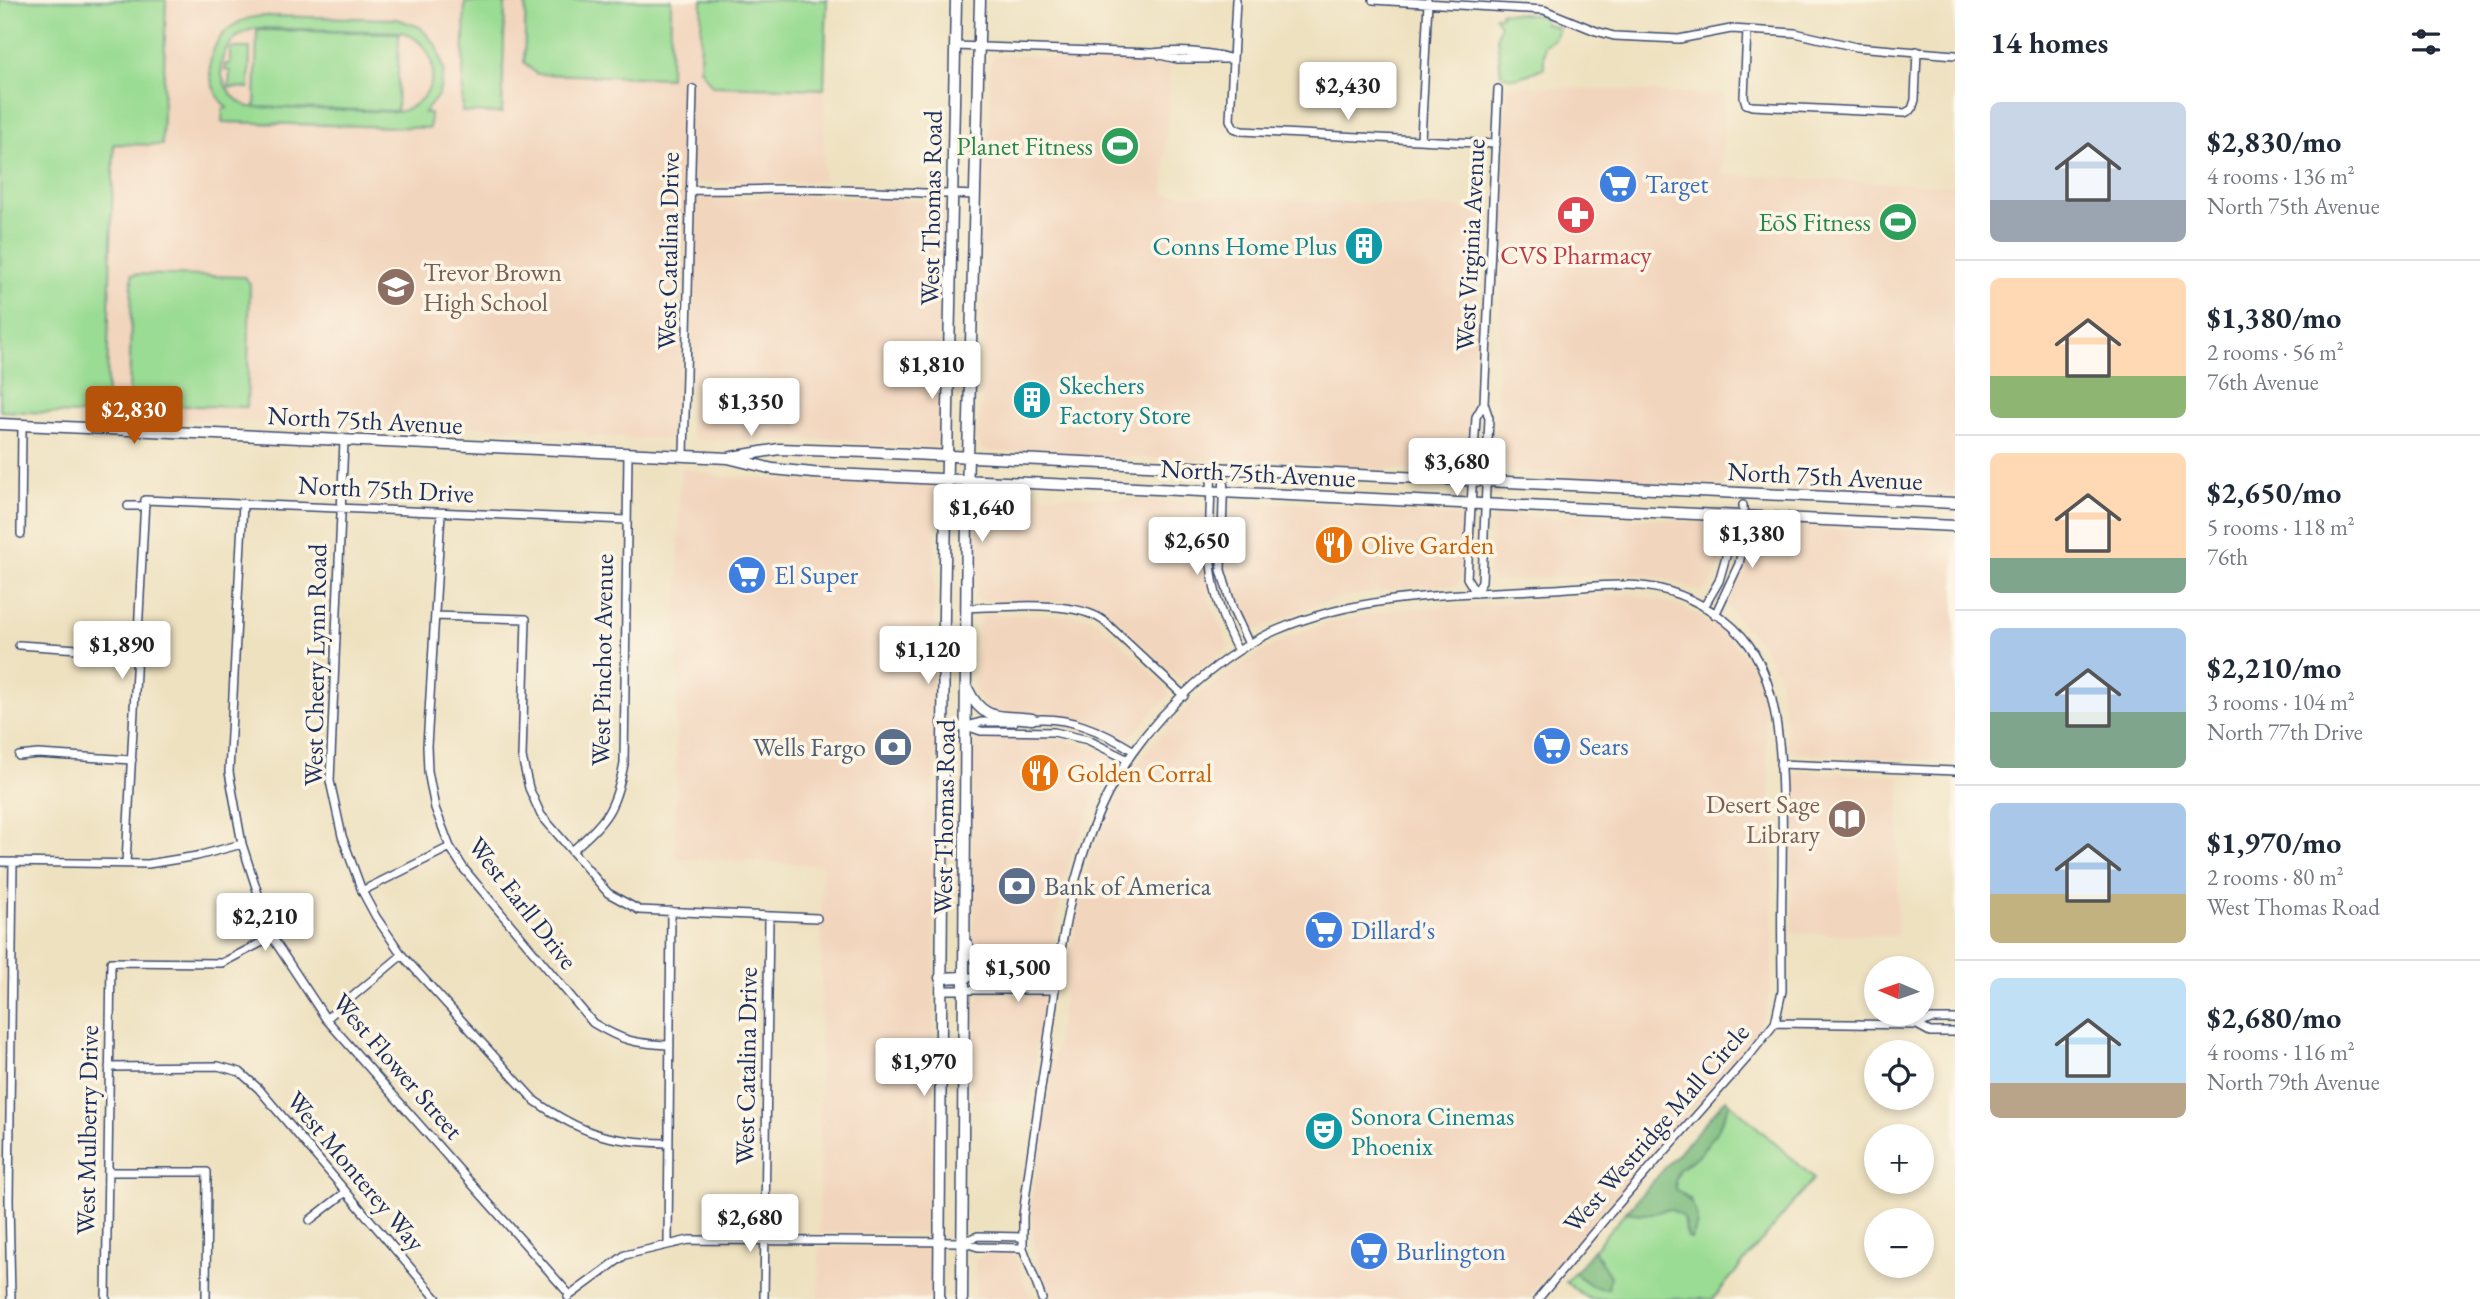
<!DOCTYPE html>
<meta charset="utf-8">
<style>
:root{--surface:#fff;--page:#f6f6f7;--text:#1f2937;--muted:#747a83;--line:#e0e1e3;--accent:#b45309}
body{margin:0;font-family:"EB Garamond",serif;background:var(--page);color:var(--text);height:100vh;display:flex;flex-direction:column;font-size:26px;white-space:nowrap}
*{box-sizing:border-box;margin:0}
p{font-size:23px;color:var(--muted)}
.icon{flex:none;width:38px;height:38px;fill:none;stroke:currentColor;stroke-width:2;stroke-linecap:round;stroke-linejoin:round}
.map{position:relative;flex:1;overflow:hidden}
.details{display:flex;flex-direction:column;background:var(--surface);width:525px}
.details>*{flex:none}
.needle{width:46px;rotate:272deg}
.tools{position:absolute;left:1864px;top:956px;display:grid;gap:14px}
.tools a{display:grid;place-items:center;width:70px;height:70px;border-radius:50%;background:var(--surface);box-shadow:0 4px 10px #0003;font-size:35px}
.price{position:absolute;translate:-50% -60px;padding:0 16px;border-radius:7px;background:#fff;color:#222;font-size:23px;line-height:46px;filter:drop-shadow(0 2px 4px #0008)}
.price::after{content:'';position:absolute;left:50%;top:42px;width:21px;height:16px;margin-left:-10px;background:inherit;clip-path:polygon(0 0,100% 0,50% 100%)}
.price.selected{background:var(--accent);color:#fff}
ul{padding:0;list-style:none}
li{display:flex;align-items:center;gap:21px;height:175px;padding:0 35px}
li+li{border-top:2px solid var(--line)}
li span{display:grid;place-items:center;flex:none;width:196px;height:140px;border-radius:10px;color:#555}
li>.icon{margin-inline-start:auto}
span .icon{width:84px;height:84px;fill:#fffc;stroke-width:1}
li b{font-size:30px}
h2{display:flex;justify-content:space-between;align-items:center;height:84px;padding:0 35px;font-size:30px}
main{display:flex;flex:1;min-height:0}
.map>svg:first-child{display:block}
.built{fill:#f2d5bd}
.green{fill:#9adc93;stroke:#5a8678;stroke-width:2;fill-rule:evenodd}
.forest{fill:#7bbc7d;stroke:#4b766e;stroke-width:2}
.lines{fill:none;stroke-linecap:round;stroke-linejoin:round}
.street-casing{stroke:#3b4a6d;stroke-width:10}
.secondary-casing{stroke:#3b4a6d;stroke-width:13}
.street{stroke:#fff;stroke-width:7}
.secondary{stroke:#fff;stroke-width:10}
.labels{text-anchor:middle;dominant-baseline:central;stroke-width:7;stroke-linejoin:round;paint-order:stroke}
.leisure-label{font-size:26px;fill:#27864d;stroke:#fcf5e5;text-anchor:end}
.shop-label{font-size:26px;fill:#366cbe;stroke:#fcf5e5;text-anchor:start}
.street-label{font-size:26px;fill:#1b2f5e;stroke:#fcf5e5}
.culture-label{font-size:26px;fill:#0d838f;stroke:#fcf5e5;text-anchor:start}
.health-label{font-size:26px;fill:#be3a42;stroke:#fcf5e5}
.education-label{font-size:26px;fill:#785e54;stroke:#fcf5e5;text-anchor:start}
.food-label{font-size:26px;fill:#c56008;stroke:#fcf5e5;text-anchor:start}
.service-label{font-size:26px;fill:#4e5e75;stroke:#fcf5e5;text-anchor:end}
</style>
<main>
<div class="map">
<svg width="1955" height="1299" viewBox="0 0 1955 1299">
<rect width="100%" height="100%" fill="#fcf5e5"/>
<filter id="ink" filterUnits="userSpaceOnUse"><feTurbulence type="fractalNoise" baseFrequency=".0143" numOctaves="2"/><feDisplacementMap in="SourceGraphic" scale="14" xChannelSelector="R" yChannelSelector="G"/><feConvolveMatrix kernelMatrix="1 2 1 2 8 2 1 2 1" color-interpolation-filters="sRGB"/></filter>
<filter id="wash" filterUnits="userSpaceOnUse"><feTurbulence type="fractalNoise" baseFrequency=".00686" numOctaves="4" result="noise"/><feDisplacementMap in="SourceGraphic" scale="28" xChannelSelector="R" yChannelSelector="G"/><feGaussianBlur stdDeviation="1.57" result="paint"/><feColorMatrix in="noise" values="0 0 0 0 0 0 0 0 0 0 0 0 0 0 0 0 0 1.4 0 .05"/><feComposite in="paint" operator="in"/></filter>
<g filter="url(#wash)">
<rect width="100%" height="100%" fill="#eee1c0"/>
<!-- built -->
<path class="built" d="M117,0h710l-4,182 -137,1 -5,209 -6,37 -4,8 -5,2 -76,-2 -7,-7 -137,-4 -9,4h-10l-22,-6 -44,-3 -34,5 -221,-11z
M995,55l175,9 -6,130 321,15 -20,258 -9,6 -114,-6 -44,-6 -63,-3 -35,3 -212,-10 -6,-3 -6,-10 6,-36 2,-102 -3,-31 3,-98 6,-53v-55z
M1507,85l218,10 -3,79 233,12v308l-181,-5 -17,-8 -26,5 -126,-6 -40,-7 -55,-2 -11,-5 -4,-8z
M794,195l144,7 6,5 -5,76v153l-1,5 -6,5 -64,-1 -27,-6 -142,1 -7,-4 -2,-5 7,-230 7,-4 33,2z
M680,468l47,9 199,8 5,2 7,7 -3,33 -2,184 3,31 -5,70 4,52 -4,363 -4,6h-108l3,-368 -147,-7z
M985,489l30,4 181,10 8,10v52l3,19 5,23 15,33 1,8 -41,31 -8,1 -70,-67 -18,-7 -22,-4 -91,-2 -3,-4v-90l3,-13z
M1243,501l82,4 51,6 81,6 6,8 -2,55 -5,5 -64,4 -55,10 -46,16 -41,18 -8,-14 -10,-28 -5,-30 2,-50 3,-6z
M1503,513l35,5 20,1 17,-4 141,8 7,5 4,9 -12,41 -6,9 -7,5 -29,-11 -34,-7 -21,-1 -120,8h-6l-3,-7 3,-50 3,-6z
M1763,525l192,9v228l-160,-9 -7,-4 -4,-44 -6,-31 -15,-28 -36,-39 16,-37 8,-35 6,-8z
M1632,594l46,11 37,20 33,34 10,21 6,29 8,103 1,94 -2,9 2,33 -3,45 -5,20 -12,24 -227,262h-472l-15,-29 -5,-22 -3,-28 1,-21 43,-272 16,-74 26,-54 17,-30 20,-28 47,-47 33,-25 45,-27 22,-10 27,-9 63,-13z
M986,614l70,1 30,2 10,4 34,30 38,39 1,5 -40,43 -37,-16 -44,-9 -53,-1 -8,-3 -11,-16 -2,-11 5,-62z
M986,736l72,2 39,11 15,8 2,4v4l-17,28 -22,51 -12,42 -13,78 -8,5 -45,-1 -17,-8 -8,-14 4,-61 -4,-16 1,-119 4,-10z
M1799,771l101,5 -3,160 -105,-3 1,-106 -3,-41 2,-10z
M986,995h54l3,3 -14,103 -57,-1 3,-93 5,-10z
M819,1247h105l6,3 2,49h-113z
M1011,1253l4,2 16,44h-56v-39l10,-6z"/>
<!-- green -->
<path class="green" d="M0,0h166l-4,145 -48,-1 -8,271 -106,-4z
M505,0h19v3h-19l-3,110 -40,-1 3,-110 39,1z
M526,0h145l-1,78 -134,-4 -12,-12z
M702,0h125l-3,89 -112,-3 -12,-18z
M1501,12l43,4v7l15,5 -6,12 -9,5v23c-16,4 -26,16 -43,6l-4,-38 3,-10 -5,-10h6z
M264,16l133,3 23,8 17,19 7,24 -5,24 -15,19h6v15l-208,-6 1,-13 4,-1c-35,-36 -13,-90 37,-92zM258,28l144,4c43,15 40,69 -4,80l-149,-5c-41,-18 -35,-71 9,-79z
M257,30l142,3 -2,78 -142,-4z
M230,48h20l-1,40 -20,-1 1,-16 -5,-1v-6h5z
M132,274l113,3 5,7 -3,123 -112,-2 -6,-7z
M1730,1103l84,75 -101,121h-124l-23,-17 8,-9 20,14 7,-28 -8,-9 33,-38c8,1 17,3 24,2 16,-4 17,-9 33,3l2,16 6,-33 -15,-11 -1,-9 4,-11 20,-14 18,-24z"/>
<!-- forest -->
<path class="forest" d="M1726,1099l4,4 -13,28 -18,24 -20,14 -4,11 1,9c18,13 28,28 15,50l-3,-1 -5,-21c-16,-12 -17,-7 -33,-3 -7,1 -16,-1 -24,-2z
M1593,1250l17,26 -2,13 -14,-2 -20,-14z"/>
</g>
<g filter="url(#ink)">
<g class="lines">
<!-- street casing -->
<g class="street-casing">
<path id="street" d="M1236,0l-6,120 4,8 8,3 254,13
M1373,0l171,10 52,21 18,5 65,3 52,-10 64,4 61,14 99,8
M1747,30l-3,67 2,7 6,2 153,7 7,-4 3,-9 2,-49
M955,46l197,7c28,-3 54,-2 81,6
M1160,55l17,4h51
M1421,140l7,-138
M690,190c33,1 64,-1 97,-1 63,0 126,4 188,6
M344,441l-14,340 12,55 20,55 14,26 26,38 133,146c47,33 74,41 132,42
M684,455l9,-366
M1212,468c-3,70 -9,118 26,183
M1224,468l-3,102 12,40 16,34
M243,503l-14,269 13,72 30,93 54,82 244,276
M128,506h17
M441,513l-14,233 1,25 7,37 15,39 14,22 129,154c30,18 40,20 75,22
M21,534l1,-108
M1476,593l6,-12 7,-163 -5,-15 14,-314
M1476,593l-9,-15 9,-161 8,-14
M1704,607l15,-26 15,-53 9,-11
M966,608c38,-1 109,-9 138,13l80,75
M1715,615l24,-51 6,-30 -2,-29
M435,616l91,3 -4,138 7,31 12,27 67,78 31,17 178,8
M19,645l118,8
M1029,720c38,-5 73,11 105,31
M943,726h23l15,5 73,1 34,8 40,20
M967,726l14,-4h33
M19,756l19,-2 94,6
M1780,764l175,7
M573,850c34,-30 42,-40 51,-86l4,-311
M0,862l148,2 49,-8 45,-12
M126,863l19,-363 481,20
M362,891l88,-44
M1022,976h34
M964,977h46
M940,990h114
M326,1019l76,-64
M1775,1023l142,2 14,-6h24
M1917,1025l13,7h25
M109,1067l109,-1 22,6 19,17 178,210
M108,1172h99l-1,127
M310,1220l36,-28
M962,1242l16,-6 45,1
M668,1244l3,-333
M568,1297l57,-42 64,-15 273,2 16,5 45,1
M11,1299l-2,-99 4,-338
M106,1299l5,-337 111,1 50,-26
M764,1299l5,-382
M1042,1299l-19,-51v-32c8,-66 19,-131 28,-197 12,-93 26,-188 82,-267 33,-47 90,-99 144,-122 86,-37 185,-36 277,-41 38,-2 77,-9 114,2 30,9 63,29 81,54 40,53 33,174 33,239 -1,36 0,71 0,107l-7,32 -26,33 -144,163 -67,80"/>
</g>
<!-- secondary casing -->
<g class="secondary-casing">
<path id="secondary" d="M0,424l728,34 45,11 40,4 1142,53
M732,457l47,-8 89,3 1087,51
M968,690c16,33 33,25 64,29
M967,944c10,27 34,28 59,32
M940,978l24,-1
M939,1299l5,-686 12,-613
M962,1299l5,-804 13,-495"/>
</g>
<!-- street -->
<use href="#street" class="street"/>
<!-- secondary -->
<use href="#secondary" class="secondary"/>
</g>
</g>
<!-- icons -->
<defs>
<g id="stadium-disc" transform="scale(2.0125)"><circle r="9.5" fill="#2e9e5b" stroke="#fcf5e5"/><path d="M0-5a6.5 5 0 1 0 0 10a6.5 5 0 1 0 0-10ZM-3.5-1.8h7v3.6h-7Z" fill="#fff"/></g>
<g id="supermarket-disc" transform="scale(2.0125)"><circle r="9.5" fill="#3f7fe0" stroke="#fcf5e5"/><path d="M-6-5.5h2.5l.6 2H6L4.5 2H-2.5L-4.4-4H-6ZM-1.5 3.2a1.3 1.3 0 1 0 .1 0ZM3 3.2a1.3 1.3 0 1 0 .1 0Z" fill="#fff"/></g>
<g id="pharmacy-disc" transform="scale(2.0125)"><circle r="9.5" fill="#e0444e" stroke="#fcf5e5"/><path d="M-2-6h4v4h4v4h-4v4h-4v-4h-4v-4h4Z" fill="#fff"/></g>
<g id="building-disc" transform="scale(2.0125)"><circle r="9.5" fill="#0f9aa8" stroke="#fcf5e5"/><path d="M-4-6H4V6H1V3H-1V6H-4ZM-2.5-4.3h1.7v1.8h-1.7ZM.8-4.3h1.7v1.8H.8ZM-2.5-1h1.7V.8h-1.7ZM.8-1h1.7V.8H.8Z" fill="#fff"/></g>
<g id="school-disc" transform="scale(2.0125)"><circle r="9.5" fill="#8d6e63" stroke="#fcf5e5"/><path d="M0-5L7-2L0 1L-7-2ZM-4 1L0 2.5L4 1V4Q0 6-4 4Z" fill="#fff"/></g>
<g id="restaurant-disc" transform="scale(2.0125)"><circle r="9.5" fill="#e8710a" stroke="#fcf5e5"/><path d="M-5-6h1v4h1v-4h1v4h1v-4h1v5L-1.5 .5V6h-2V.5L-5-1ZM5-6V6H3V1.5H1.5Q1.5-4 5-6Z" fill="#fff"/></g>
<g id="bank-disc" transform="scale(2.0125)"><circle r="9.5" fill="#5c6f8a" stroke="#fcf5e5"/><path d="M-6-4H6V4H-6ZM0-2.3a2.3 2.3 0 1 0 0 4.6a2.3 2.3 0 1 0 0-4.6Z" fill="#fff"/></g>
<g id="library-disc" transform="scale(2.0125)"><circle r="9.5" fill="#8d6e63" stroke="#fcf5e5"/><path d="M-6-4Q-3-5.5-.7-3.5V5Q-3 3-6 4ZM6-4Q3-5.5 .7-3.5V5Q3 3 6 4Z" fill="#fff"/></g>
<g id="theatre-disc" transform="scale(2.0125)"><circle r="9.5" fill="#0f9aa8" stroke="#fcf5e5"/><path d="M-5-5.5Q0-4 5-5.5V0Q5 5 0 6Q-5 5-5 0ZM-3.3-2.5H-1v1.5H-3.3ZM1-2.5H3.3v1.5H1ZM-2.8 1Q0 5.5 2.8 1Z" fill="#fff"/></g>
</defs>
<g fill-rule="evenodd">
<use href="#stadium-disc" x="1120" y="146"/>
<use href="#supermarket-disc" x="1618" y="184"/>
<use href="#pharmacy-disc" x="1576" y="215"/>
<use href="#stadium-disc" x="1898" y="222"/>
<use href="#building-disc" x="1364" y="246"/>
<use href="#school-disc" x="396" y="287"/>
<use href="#building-disc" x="1032" y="400"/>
<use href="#restaurant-disc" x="1334" y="545"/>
<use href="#supermarket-disc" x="747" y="575"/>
<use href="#supermarket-disc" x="1552" y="746"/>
<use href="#bank-disc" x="893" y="747"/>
<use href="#restaurant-disc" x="1040" y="773"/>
<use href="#library-disc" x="1847" y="819"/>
<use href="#bank-disc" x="1017" y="886"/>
<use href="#supermarket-disc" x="1324" y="930"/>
<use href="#theatre-disc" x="1324" y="1131"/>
<use href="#supermarket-disc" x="1369" y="1251"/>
</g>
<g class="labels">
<!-- leisure labels -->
<g class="leisure-label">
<text x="1093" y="146">Planet Fitness</text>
<text x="1871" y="222">EōS Fitness</text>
</g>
<!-- shop labels -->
<g class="shop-label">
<text x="1645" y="184">Target</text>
<text x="774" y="575">El Super</text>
<text x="1579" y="746">Sears</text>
<text x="1351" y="930">Dillard's</text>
<text x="1396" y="1251">Burlington</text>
</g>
<!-- street labels -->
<g class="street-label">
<text transform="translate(931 208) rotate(-89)">West Thomas Road</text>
<text transform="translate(1470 245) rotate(-87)">West Virginia Avenue</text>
<text transform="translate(668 251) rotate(-89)">West Catalina Drive</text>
<text transform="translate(365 420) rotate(3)">North 75th Avenue</text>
<text transform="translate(1258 473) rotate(3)">North 75th Avenue</text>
<text transform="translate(1825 476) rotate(3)">North 75th Avenue</text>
<text transform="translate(386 489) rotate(3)">North 75th Drive</text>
<text transform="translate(602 660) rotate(-89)">West Pinchot Avenue</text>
<text transform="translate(315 665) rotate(-89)">West Cheery Lynn Road</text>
<text transform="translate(944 817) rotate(-89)">West Thomas Road</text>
<text transform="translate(523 903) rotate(52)">West Earll Drive</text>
<text transform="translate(398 1066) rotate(49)">West Flower Street</text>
<text transform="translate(746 1066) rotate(-89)">West Catalina Drive</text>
<text transform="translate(1656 1128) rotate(-49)">West Westridge Mall Circle</text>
<text transform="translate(87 1130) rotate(-89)">West Mulberry Drive</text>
<text transform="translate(356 1171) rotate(50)">West Monterey Way</text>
</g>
<!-- culture labels -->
<g class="culture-label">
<text x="1337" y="246" text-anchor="end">Conns Home Plus</text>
<text x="1059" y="385">Skechers<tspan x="1059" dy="30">Factory Store</tspan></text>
<text x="1351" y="1116">Sonora Cinemas<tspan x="1351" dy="30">Phoenix</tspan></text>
</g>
<!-- health labels -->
<g class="health-label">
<text x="1576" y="255">CVS Pharmacy</text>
</g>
<!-- education labels -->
<g class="education-label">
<text x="423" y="272">Trevor Brown<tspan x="423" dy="30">High School</tspan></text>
<text x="1820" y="804" text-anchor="end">Desert Sage<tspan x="1820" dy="30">Library</tspan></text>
</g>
<!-- food labels -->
<g class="food-label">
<text x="1361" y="545">Olive Garden</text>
<text x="1067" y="773">Golden Corral</text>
</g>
<!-- service labels -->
<g class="service-label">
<text x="866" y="747">Wells Fargo</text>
<text x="1044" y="886" text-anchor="start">Bank of America</text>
</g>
</g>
</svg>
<div class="tools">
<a><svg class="needle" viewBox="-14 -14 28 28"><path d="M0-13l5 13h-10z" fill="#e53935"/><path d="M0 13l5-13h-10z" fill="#747a83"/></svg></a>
<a><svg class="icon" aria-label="locate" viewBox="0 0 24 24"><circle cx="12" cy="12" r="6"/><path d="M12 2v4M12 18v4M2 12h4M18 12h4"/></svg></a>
<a>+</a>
<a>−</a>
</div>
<b class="price" style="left:1348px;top:122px">$2,430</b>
<b class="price" style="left:932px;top:401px">$1,810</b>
<b class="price" style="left:751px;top:438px">$1,350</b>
<b class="price selected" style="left:134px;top:446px">$2,830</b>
<b class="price" style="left:1457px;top:498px">$3,680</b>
<b class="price" style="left:982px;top:544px">$1,640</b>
<b class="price" style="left:1752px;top:570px">$1,380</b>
<b class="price" style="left:1197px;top:577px">$2,650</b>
<b class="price" style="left:122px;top:681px">$1,890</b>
<b class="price" style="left:928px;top:686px">$1,120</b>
<b class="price" style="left:265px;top:953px">$2,210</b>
<b class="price" style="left:1018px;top:1004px">$1,500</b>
<b class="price" style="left:924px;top:1098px">$1,970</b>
<b class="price" style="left:750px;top:1254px">$2,680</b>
</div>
<section class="details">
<h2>14 homes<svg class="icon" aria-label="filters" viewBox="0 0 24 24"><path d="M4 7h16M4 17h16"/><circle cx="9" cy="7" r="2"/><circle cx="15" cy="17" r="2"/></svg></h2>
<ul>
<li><span style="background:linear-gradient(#c9d6e8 70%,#9aa5b1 0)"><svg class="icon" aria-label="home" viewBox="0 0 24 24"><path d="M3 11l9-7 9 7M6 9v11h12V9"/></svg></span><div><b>$2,830/mo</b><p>4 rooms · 136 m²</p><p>North 75th Avenue</p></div></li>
<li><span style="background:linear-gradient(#ffd9b3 70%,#8fb573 0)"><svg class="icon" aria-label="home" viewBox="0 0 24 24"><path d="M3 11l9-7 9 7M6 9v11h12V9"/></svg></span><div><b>$1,380/mo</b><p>2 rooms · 56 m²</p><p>76th Avenue</p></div></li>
<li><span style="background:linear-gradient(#ffd9b3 75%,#7fa58c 0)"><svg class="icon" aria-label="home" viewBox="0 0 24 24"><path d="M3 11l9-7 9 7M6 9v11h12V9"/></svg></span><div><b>$2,650/mo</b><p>5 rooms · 118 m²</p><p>76th</p></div></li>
<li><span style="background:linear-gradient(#a9c7e8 60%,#7fa58c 0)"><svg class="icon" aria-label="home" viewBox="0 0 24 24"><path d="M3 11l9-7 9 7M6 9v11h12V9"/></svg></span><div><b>$2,210/mo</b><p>3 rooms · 104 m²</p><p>North 77th Drive</p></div></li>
<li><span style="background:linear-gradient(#a9c7e8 65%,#c2b280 0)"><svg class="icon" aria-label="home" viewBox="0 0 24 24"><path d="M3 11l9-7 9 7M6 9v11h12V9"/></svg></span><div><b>$1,970/mo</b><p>2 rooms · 80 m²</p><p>West Thomas Road</p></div></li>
<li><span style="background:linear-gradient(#bfe0f5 75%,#b9a48a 0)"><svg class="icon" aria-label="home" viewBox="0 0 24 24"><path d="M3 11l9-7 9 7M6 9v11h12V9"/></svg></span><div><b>$2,680/mo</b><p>4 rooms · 116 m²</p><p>North 79th Avenue</p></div></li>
</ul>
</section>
</main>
